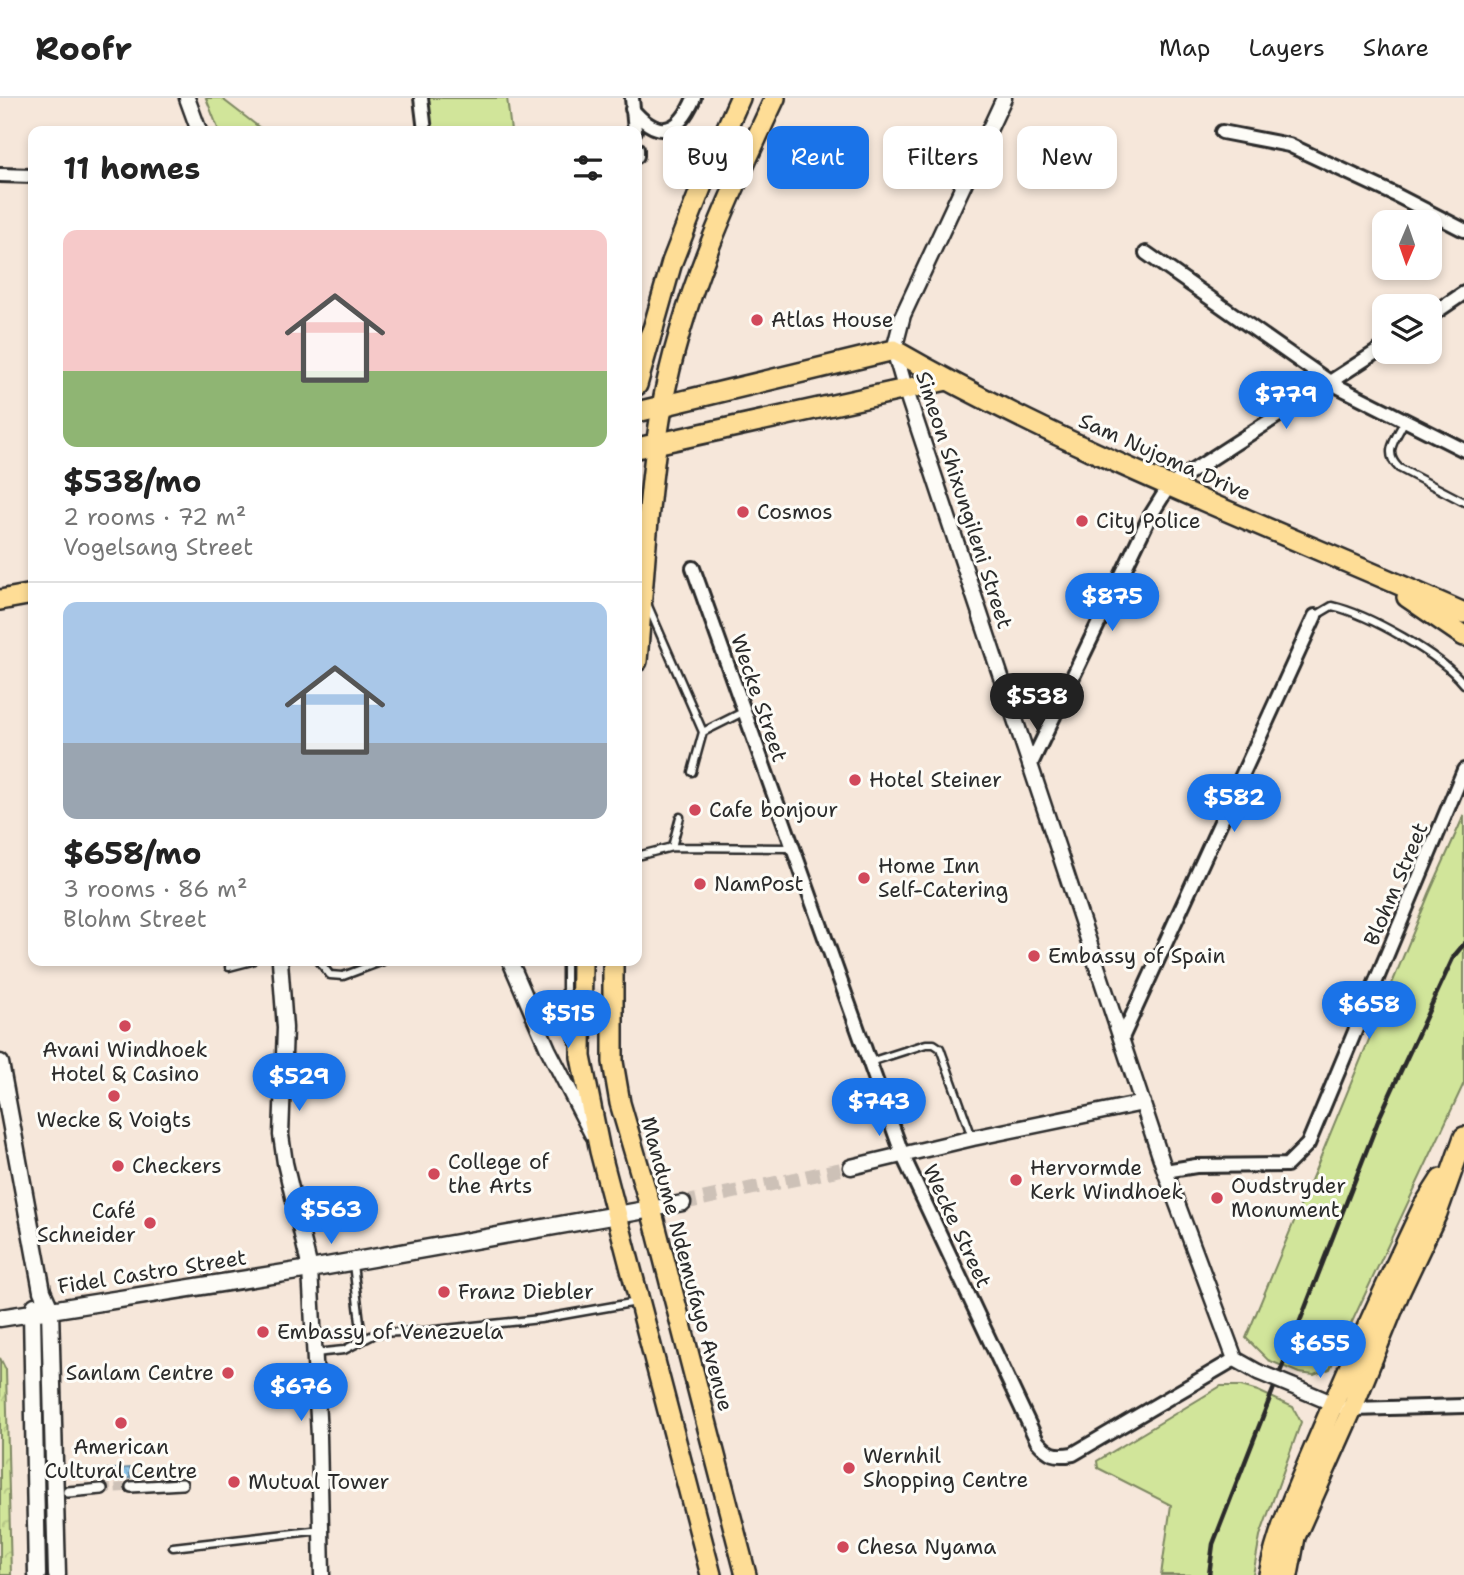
<!DOCTYPE html>
<meta charset="utf-8">
<style>
:root{--surface:#fff;--page:#f6f6f6;--text:#222;--muted:#767676;--line:#e0e0e0;--accent:#1a73e8}
body{margin:0;font-family:"Shantell Sans",sans-serif;background:var(--page);color:var(--text);height:100vh;display:flex;flex-direction:column;font-size:26px;white-space:nowrap}
*{box-sizing:border-box;margin:0}
p{font-size:23px;color:var(--muted)}
.icon{flex:none;width:38px;height:38px;fill:none;stroke:currentColor;stroke-width:2;stroke-linecap:round;stroke-linejoin:round}
.map{position:relative;flex:1;overflow:hidden}
.sheet{position:absolute;left:28px;top:28px;width:614px;height:840px;display:flex;flex-direction:column;background:var(--surface);border-radius:14px;box-shadow:0 4px 10px #0003}
.sheet>*{flex:none}
.guide{position:absolute;left:663px;top:28px;width:665px;height:63px;display:flex;gap:14px}
.needle{width:46px;rotate:182deg}
.controls{position:absolute;left:1372px;top:112px;display:grid;gap:14px}
.controls a{display:grid;place-items:center;width:70px;height:70px;border-radius:14px;background:var(--surface);box-shadow:0 4px 10px #0003;font-size:35px}
.price{position:absolute;translate:-50% -60px;padding:0 16px;border-radius:24px;background:var(--accent);color:#fff;font-size:23px;line-height:46px;filter:drop-shadow(0 2px 4px #0008)}
.price::after{content:'';position:absolute;left:50%;top:42px;width:21px;height:16px;margin-left:-10px;background:inherit;clip-path:polygon(0 0,100% 0,50% 100%)}
.price.current{background:#222;color:#fff}
ul{padding:0;list-style:none}
li{display:grid;align-content:center;gap:14px;height:371px;padding:0 35px}
li+li{border-top:2px solid var(--line)}
li span{display:grid;place-items:center;height:217px;border-radius:14px;color:#555}
li>.icon{margin-inline-start:auto}
span .icon{width:126px;height:126px;fill:#fffc;stroke-width:1}
li b{font-size:30px}
h2{display:flex;justify-content:space-between;align-items:center;height:84px;padding:0 35px;font-size:30px}
.chip{padding:0 24px;border-radius:14px;background:var(--surface);box-shadow:0 4px 10px #0003;font-size:24px;line-height:63px}
.chip.current{background:var(--accent);color:#fff}
header{display:flex;align-items:center;gap:42px;box-sizing:border-box;height:98px;padding:0 35px;background:var(--surface);border-bottom:2px solid var(--line)}
header strong{font-size:33px}
nav{display:flex;gap:38px;margin-inline-start:auto;font-size:24px}
.map>svg:first-child{display:block}
.green{fill:#d1e59a;stroke:#7e8862;stroke-width:2}
.forest{fill:url(#forest-crowns);stroke:#7e8862;stroke-width:2}
.water{fill:url(#water-waves);stroke:#698ca3;stroke-width:2}
.lines{fill:none;stroke-linecap:round;stroke-linejoin:round}
.pedestrian-tunnel{stroke:#cdc1b7;stroke-width:9;stroke-dasharray:9 4.5;stroke-linecap:butt}
.tertiary-tunnel{stroke:#cdc1b7;stroke-width:14;stroke-dasharray:14 7;stroke-linecap:butt}
.service-casing{stroke:#2b2b2b;stroke-width:11}
.pedestrian-casing{stroke:#2b2b2b;stroke-width:14}
.minor-casing{stroke:#2b2b2b;stroke-width:18}
.tertiary-casing{stroke:#2b2b2b;stroke-width:19}
.secondary-casing{stroke:#2b2b2b;stroke-width:21}
.primary-casing{stroke:#2b2b2b;stroke-width:24}
.trunk-casing{stroke:#2b2b2b;stroke-width:24}
.service{stroke:#fdfcf7;stroke-width:6}
.pedestrian{stroke:#fdfcf7;stroke-width:9}
.minor{stroke:#fdfcf7;stroke-width:12}
.tertiary{stroke:#fdfcf7;stroke-width:14}
.secondary{stroke:#fdfcf7;stroke-width:16}
.primary{stroke:#fedd96;stroke-width:19}
.trunk{stroke:#fedd96;stroke-width:19}
.rail{stroke:#2b2b2b;stroke-width:4.5}
.tertiary-bridge-casing{stroke:#2b2b2b;stroke-width:19;stroke-linecap:butt}
.tertiary-bridge{stroke:#fdfcf7;stroke-width:14}
.poi-dot{fill:#d1495b;stroke:#fdfcf7;stroke-width:2.5}
.labels{text-anchor:middle;dominant-baseline:central;stroke-width:6;stroke-linejoin:round;paint-order:stroke}
.poi-label{font-size:21px;fill:#2b2b2b;stroke:#fdfcf7;text-anchor:start}
.street-label{font-size:21px;fill:#2b2b2b;stroke:#fdfcf7}
</style>
<header>
<strong>Roofr</strong>
<nav><a>Map</a><a>Layers</a><a>Share</a></nav>
</header>
<div class="map">
<svg width="1464" height="1477" viewBox="0 0 1464 1477">
<defs>
<pattern id="forest-crowns" width="20" height="18" patternUnits="userSpaceOnUse" patternTransform="scale(1.75)"><rect width="20" height="18" fill="#d1e59a"/><path d="M2 6a3 3 0 1 1 6 0M12 15a3 3 0 1 1 6 0" fill="none" stroke="#b4c585"/></pattern>
<pattern id="water-waves" width="16" height="10" patternUnits="userSpaceOnUse" patternTransform="scale(1.75)"><rect width="16" height="10" fill="#93cdf3"/><path d="M0 5q4-4 8 0t8 0" fill="none" stroke="#7fb0d0"/></pattern>
</defs>
<rect width="100%" height="100%" fill="#f6e7da"/>
<filter id="ink" filterUnits="userSpaceOnUse"><feTurbulence type="fractalNoise" baseFrequency=".0143" numOctaves="2"/><feDisplacementMap in="SourceGraphic" scale="14" xChannelSelector="R" yChannelSelector="G"/><feConvolveMatrix kernelMatrix="1 2 1 2 8 2 1 2 1" color-interpolation-filters="sRGB"/></filter>
<g filter="url(#ink)">
<!-- green -->
<path class="green" d="M206,0h15l43,33h-45z
M421,0h86l4,33h-86z
M1464,717v268l-134,286 -16,6 -15,-2 -31,-13 -22,-22 183,-444z
M1221,1288h20l17,5 35,16 8,15 -41,114 -7,39h-92l10,-70 -73,-37 -1,-7z"/>
<!-- forest -->
<path class="forest" d="M0,1260l6,12 5,205h-11z"/>
<!-- water -->
<path class="water" d="M130,1370v10l-29,1v-9z"/>
<g class="lines">
<!-- pedestrian-tunnel -->
<path class="pedestrian-tunnel" d="M102,1391l29,-2"/>
<!-- tertiary-tunnel -->
<path class="tertiary-tunnel" d="M683,1105l168,-36"/>
<!-- service casing -->
<g class="service-casing">
<path id="service" d="M1405,322c-9,19 -23,32 -6,48l65,34
M648,508l55,126 -11,40
M1315,518l17,-10c36,8 109,49 132,78
M703,634l40,-20
M672,749l120,1
M637,758l35,-9 8,-30
M319,863l11,14 13,1 40,-15
M566,863v30l7,49
M229,869l23,-6
M870,964l56,-18h8l6,4 32,89
M353,1166l9,75
M315,1255l29,-3 33,-17 49,-2 114,-12 97,-17
M173,1449l148,-17"/>
</g>
<!-- pedestrian casing -->
<g class="pedestrian-casing">
<path id="pedestrian" d="M131,1389l51,-3
M68,1394l34,-3"/>
</g>
<!-- minor casing -->
<g class="minor-casing">
<path id="minor" d="M421,0l4,33
M632,0l3,33
M632,11c27,32 47,24 62,-11
M1222,34l67,13 105,49 70,36
M637,51v7
M0,77l33,1
M1146,155l185,130 133,67
M1430,218l34,-23
M693,470l210,588 134,285c12,14 18,16 36,13l162,-95
M1030,668l119,-248 20,-32 215,-139
M1122,940l193,-422
M1165,1073l31,-5 91,-1 21,-21 156,-374
M1352,1311l112,-3"/>
</g>
<!-- tertiary casing -->
<g class="tertiary-casing">
<path id="tertiary" d="M187,0l12,33
M1004,0l-101,217 -9,35 12,41 259,780 70,188 23,13
M280,863l5,67 -4,107 4,28 25,106 9,167 3,139
M510,863l38,88 44,85
M851,1069l122,-29 170,-35
M651,1111l32,-6
M1292,1288l47,20"/>
</g>
<!-- secondary casing -->
<g class="secondary-casing">
<path id="secondary" d="M0,965l42,228 8,18 7,266
M35,1208l-3,7 5,262
M0,1220l310,-49 341,-60"/>
</g>
<!-- primary casing -->
<g class="primary-casing">
<path id="primary" d="M637,287l35,-123 36,-92 32,-72
M637,563c7,-85 11,-171 25,-254 19,-107 67,-211 113,-309
M582,863l-1,96 19,94 111,424
M613,863v101l7,41 31,106 95,366
M1269,1477c9,-48 34,-100 53,-145 32,-75 66,-149 101,-223l18,-28
M1288,1477l7,-38 57,-128 48,-118 37,-78 27,-76"/>
</g>
<!-- trunk casing -->
<g class="trunk-casing">
<path id="trunk" d="M637,265l16,-34
M637,314l257,-62c181,104 379,178 570,263
M637,350l310,-68
M1407,499l57,39
M0,502l33,-6"/>
</g>
<!-- service -->
<use href="#service" class="service"/>
<!-- pedestrian -->
<use href="#pedestrian" class="pedestrian"/>
<!-- minor -->
<use href="#minor" class="minor"/>
<!-- tertiary -->
<use href="#tertiary" class="tertiary"/>
<!-- secondary -->
<use href="#secondary" class="secondary"/>
<!-- primary -->
<use href="#primary" class="primary"/>
<!-- trunk -->
<use href="#trunk" class="trunk"/>
<!-- rail -->
<path class="rail" d="M1209,1477l4,-31 167,-428 74,-160 10,-12"/>
<!-- tertiary-bridge casing -->
<g class="tertiary-bridge-casing">
<path id="tertiary-bridge" d="M1258,1274l34,14"/>
</g>
<!-- tertiary-bridge -->
<use href="#tertiary-bridge" class="tertiary-bridge"/>
</g>
</g>
<!-- markers -->
<g class="poi-dot">
<circle cx="757" cy="222" r="7"/>
<circle cx="743" cy="414" r="7"/>
<circle cx="1082" cy="423" r="7"/>
<circle cx="855" cy="682" r="7"/>
<circle cx="695" cy="712" r="7"/>
<circle cx="864" cy="780" r="7"/>
<circle cx="700" cy="786" r="7"/>
<circle cx="1034" cy="858" r="7"/>
<circle cx="125" cy="928" r="7"/>
<circle cx="114" cy="998" r="7"/>
<circle cx="118" cy="1068" r="7"/>
<circle cx="434" cy="1076" r="7"/>
<circle cx="1016" cy="1082" r="7"/>
<circle cx="1217" cy="1100" r="7"/>
<circle cx="150" cy="1125" r="7"/>
<circle cx="444" cy="1194" r="7"/>
<circle cx="263" cy="1234" r="7"/>
<circle cx="228" cy="1275" r="7"/>
<circle cx="121" cy="1325" r="7"/>
<circle cx="849" cy="1370" r="7"/>
<circle cx="234" cy="1384" r="7"/>
<circle cx="843" cy="1449" r="7"/>
</g>
<g class="labels">
<!-- poi labels -->
<g class="poi-label">
<text x="771" y="222">Atlas House</text>
<text x="757" y="414">Cosmos</text>
<text x="1096" y="423">City Police</text>
<text x="869" y="682">Hotel Steiner</text>
<text x="709" y="712">Cafe bonjour</text>
<text x="878" y="768">Home Inn<tspan x="878" dy="24">Self-Catering</tspan></text>
<text x="714" y="786">NamPost</text>
<text x="1048" y="858">Embassy of Spain</text>
<text x="125" y="952" text-anchor="middle">Avani Windhoek<tspan x="125" dy="24">Hotel &amp; Casino</tspan></text>
<text x="114" y="1022" text-anchor="middle">Wecke &amp; Voigts</text>
<text x="448" y="1064">College of<tspan x="448" dy="24">the Arts</tspan></text>
<text x="132" y="1068">Checkers</text>
<text x="1030" y="1070">Hervormde<tspan x="1030" dy="24">Kerk Windhoek</tspan></text>
<text x="1231" y="1088">Oudstryder<tspan x="1231" dy="24">Monument</tspan></text>
<text x="136" y="1113" text-anchor="end">Café<tspan x="136" dy="24">Schneider</tspan></text>
<text x="458" y="1194">Franz Diebler</text>
<text x="277" y="1234">Embassy of Venezuela</text>
<text x="214" y="1275" text-anchor="end">Sanlam Centre</text>
<text x="121" y="1349" text-anchor="middle">American<tspan x="121" dy="24">Cultural Centre</tspan></text>
<text x="863" y="1358">Wernhil<tspan x="863" dy="24">Shopping Centre</tspan></text>
<text x="248" y="1384">Mutual Tower</text>
<text x="857" y="1449">Chesa Nyama</text>
</g>
<!-- street labels -->
<g class="street-label">
<text transform="translate(1165 359) rotate(24)">Sam Nujoma Drive</text>
<text transform="translate(964 402) rotate(72)">Simeon Shixungileni Street</text>
<text transform="translate(759 600) rotate(71)">Wecke Street</text>
<text transform="translate(1396 786) rotate(-67)">Blohm Street</text>
<text transform="translate(957 1128) rotate(65)">Wecke Street</text>
<text transform="translate(687 1166) rotate(75)">Mandume Ndemufayo Avenue</text>
<text transform="translate(152 1174) rotate(-9)">Fidel Castro Street</text>
</g>
</g>
</svg>
<div class="controls">
<a><svg class="needle" viewBox="-14 -14 28 28"><path d="M0-13l5 13h-10z" fill="#e53935"/><path d="M0 13l5-13h-10z" fill="#767676"/></svg></a>
<a><svg class="icon" aria-label="layers" viewBox="0 0 24 24"><path d="M12 4l9 5-9 5-9-5zM3 14l9 5 9-5"/></svg></a>
</div>
<b class="price" style="left:1286px;top:333px">$779</b>
<b class="price" style="left:1112px;top:535px">$875</b>
<b class="price current" style="left:1037px;top:635px">$538</b>
<b class="price" style="left:1234px;top:736px">$582</b>
<b class="price" style="left:1369px;top:943px">$658</b>
<b class="price" style="left:568px;top:952px">$515</b>
<b class="price" style="left:299px;top:1015px">$529</b>
<b class="price" style="left:879px;top:1040px">$743</b>
<b class="price" style="left:331px;top:1148px">$563</b>
<b class="price" style="left:1320px;top:1282px">$655</b>
<b class="price" style="left:301px;top:1325px">$676</b>
<div class="guide">
<a class="chip">Buy</a>
<a class="chip current">Rent</a>
<a class="chip">Filters</a>
<a class="chip">New</a>
</div>
<section class="sheet">
<h2>11 homes<svg class="icon" aria-label="filters" viewBox="0 0 24 24"><path d="M4 7h16M4 17h16"/><circle cx="9" cy="7" r="2"/><circle cx="15" cy="17" r="2"/></svg></h2>
<ul>
<li><span style="background:linear-gradient(#f6c9c9 65%,#8fb573 0)"><svg class="icon" aria-label="home" viewBox="0 0 24 24"><path d="M3 11l9-7 9 7M6 9v11h12V9"/></svg></span><div><b>$538/mo</b><p>2 rooms · 72 m²</p><p>Vogelsang Street</p></div></li>
<li><span style="background:linear-gradient(#a9c7e8 65%,#9aa5b1 0)"><svg class="icon" aria-label="home" viewBox="0 0 24 24"><path d="M3 11l9-7 9 7M6 9v11h12V9"/></svg></span><div><b>$658/mo</b><p>3 rooms · 86 m²</p><p>Blohm Street</p></div></li>
</ul>
</section>
</div>
